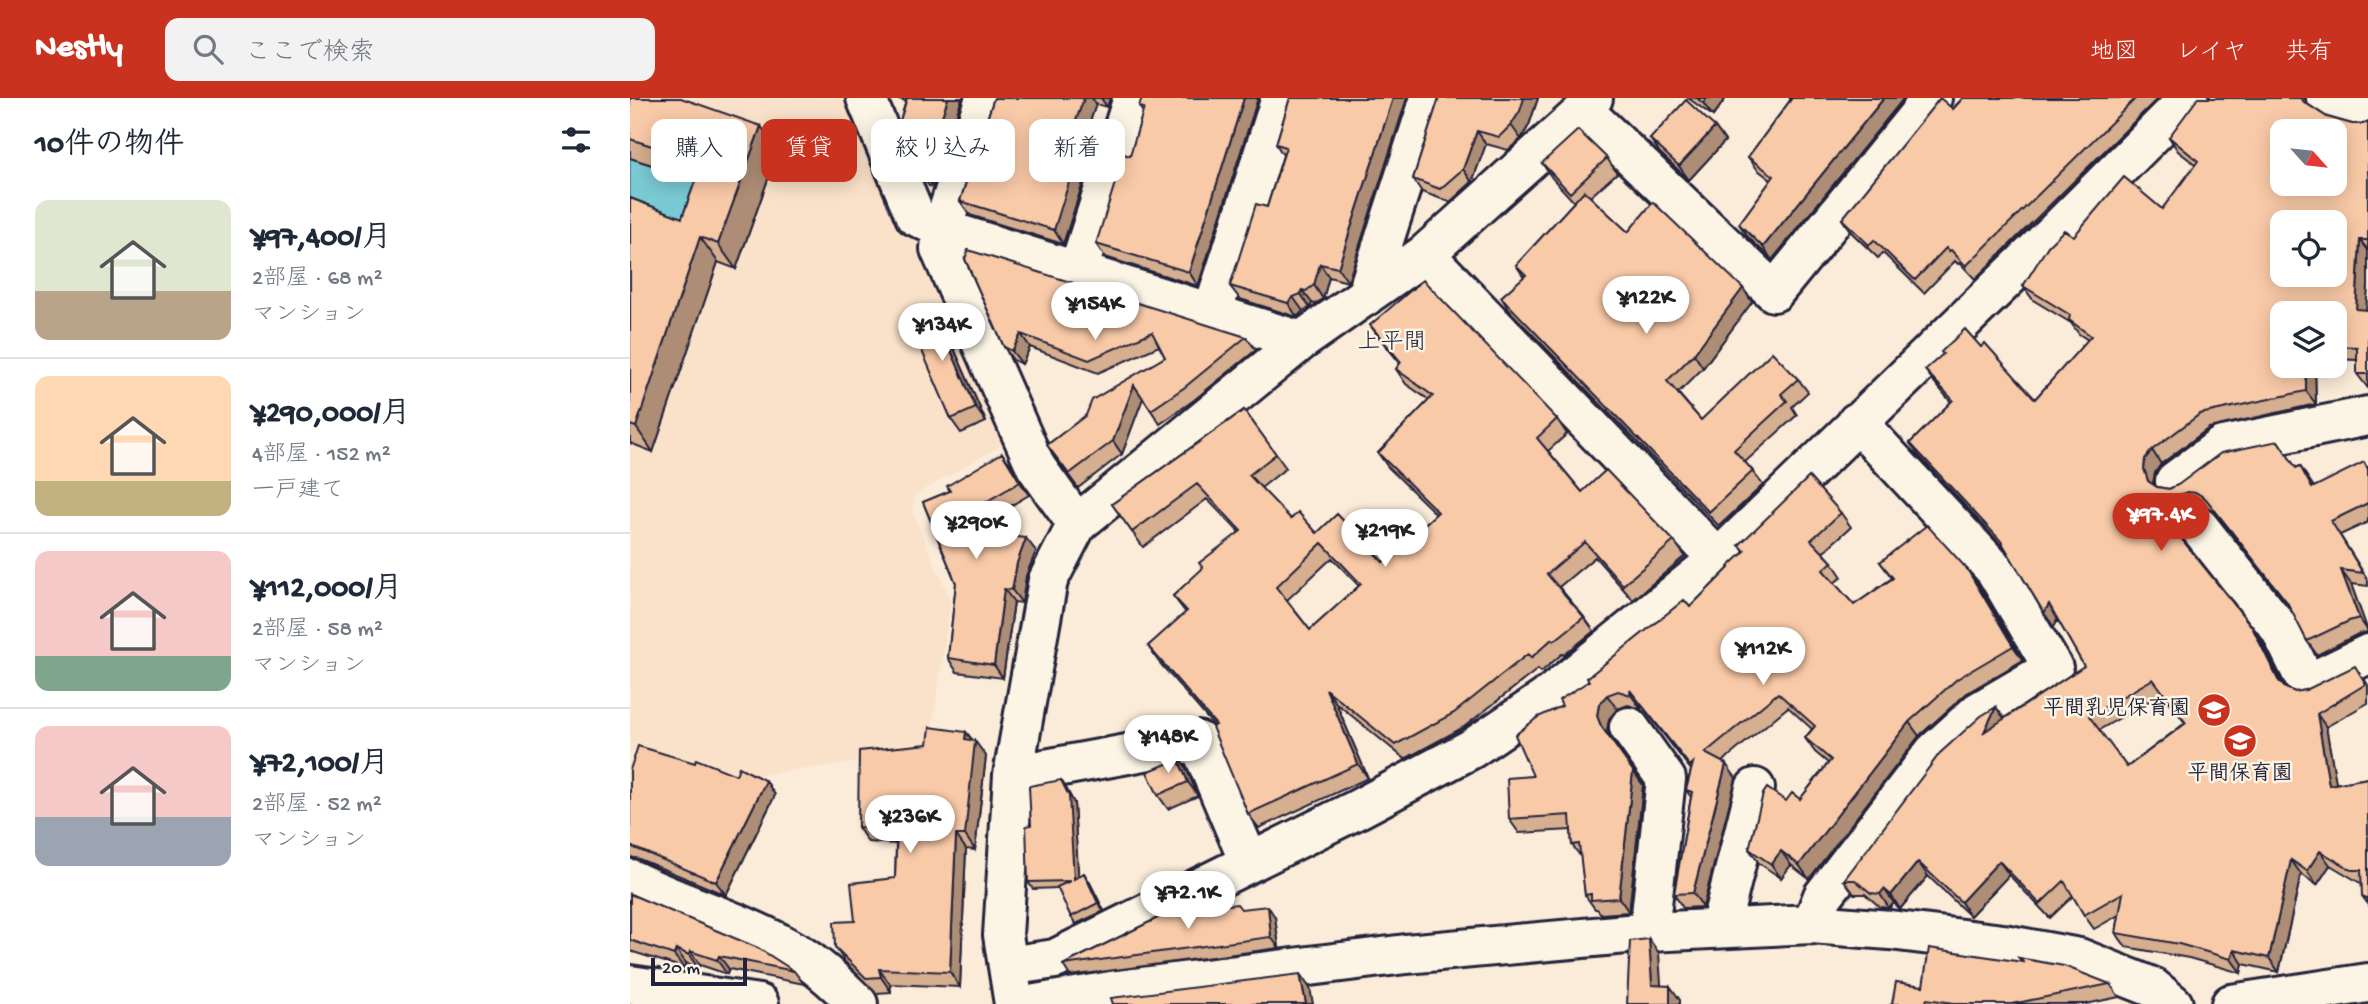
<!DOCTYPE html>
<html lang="ja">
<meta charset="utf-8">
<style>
:root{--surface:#fff;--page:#f2f2f3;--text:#1f2937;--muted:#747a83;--line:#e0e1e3;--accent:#c8321e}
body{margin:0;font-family:"Gochi Hand","Klee One",sans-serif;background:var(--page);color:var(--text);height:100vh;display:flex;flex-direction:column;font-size:26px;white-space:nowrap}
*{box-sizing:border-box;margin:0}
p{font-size:23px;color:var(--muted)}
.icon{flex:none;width:38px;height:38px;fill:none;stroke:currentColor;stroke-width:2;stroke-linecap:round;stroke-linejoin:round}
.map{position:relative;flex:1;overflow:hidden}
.sheet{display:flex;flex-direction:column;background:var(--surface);width:630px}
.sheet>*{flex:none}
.hud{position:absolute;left:21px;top:21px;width:665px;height:63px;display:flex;gap:14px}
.needle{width:46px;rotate:117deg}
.tools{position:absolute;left:1640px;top:21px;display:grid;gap:14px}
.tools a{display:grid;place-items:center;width:77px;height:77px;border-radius:14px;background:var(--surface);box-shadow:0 4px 18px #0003;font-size:35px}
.scale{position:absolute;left:21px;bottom:18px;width:96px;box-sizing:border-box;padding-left:7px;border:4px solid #22223b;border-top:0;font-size:19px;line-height:24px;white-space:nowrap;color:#22223b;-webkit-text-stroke:5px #fcf5e5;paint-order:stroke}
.price{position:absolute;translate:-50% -60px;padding:0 16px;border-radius:24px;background:#fff;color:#222;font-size:23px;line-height:46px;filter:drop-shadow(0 2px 4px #0008)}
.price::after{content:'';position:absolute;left:50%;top:42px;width:21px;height:16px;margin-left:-10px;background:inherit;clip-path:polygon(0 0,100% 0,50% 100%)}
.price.selected{background:var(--accent);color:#fff}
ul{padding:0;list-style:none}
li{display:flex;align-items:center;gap:21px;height:175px;padding:0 35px}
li+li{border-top:2px solid var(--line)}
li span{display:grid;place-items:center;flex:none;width:196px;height:140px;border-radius:14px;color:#555}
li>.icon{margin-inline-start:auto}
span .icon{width:84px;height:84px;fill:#fffc;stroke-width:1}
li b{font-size:30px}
h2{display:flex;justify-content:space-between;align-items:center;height:84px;padding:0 35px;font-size:30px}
.chip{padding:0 24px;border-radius:14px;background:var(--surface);box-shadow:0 4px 18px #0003;font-size:24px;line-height:63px}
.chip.selected{background:var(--accent);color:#fff}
header{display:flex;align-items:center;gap:42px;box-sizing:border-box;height:98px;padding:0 35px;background:var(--accent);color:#fff}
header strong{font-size:33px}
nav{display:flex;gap:38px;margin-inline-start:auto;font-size:24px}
.search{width:490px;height:63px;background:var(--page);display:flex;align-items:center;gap:18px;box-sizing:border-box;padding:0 24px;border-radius:14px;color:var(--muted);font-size:26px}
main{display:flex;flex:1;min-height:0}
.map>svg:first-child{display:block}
.built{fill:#fae2ca}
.water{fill:#7acad4;stroke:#578797;stroke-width:2}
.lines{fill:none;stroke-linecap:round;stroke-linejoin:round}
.minor-casing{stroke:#22223b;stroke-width:44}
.major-casing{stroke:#22223b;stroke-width:44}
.minor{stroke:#fcf5e5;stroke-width:38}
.major{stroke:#fcf5e5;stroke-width:38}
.wall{fill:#d6ae90;stroke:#22223b;stroke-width:2;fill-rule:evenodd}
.shaded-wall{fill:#ae8d76;stroke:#22223b;stroke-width:2}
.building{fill:#f9caa8;stroke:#22223b;stroke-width:2;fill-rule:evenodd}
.labels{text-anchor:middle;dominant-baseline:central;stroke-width:5;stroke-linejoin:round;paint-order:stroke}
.poi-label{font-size:21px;font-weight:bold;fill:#22223b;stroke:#fcf5e5;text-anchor:end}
.neighbourhood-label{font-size:23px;fill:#22223b;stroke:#fcf5e5}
</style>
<header>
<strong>Nestly</strong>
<div class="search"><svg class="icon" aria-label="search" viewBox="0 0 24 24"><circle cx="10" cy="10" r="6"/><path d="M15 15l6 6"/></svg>ここで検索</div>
<nav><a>地図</a><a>レイヤ</a><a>共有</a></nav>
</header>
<main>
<section class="sheet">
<h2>10件の物件<svg class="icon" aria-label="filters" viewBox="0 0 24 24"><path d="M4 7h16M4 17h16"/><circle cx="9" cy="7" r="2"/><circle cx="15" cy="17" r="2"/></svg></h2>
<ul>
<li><span style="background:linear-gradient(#dfe7d0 65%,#b9a48a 0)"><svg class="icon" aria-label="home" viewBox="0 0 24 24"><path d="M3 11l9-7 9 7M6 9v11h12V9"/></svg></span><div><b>¥97,400/月</b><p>2部屋 · 68 m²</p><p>マンション</p></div></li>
<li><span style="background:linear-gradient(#ffd9b3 75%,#c2b280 0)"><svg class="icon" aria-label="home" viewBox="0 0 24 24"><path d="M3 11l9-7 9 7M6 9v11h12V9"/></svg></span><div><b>¥290,000/月</b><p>4部屋 · 152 m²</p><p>一戸建て</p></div></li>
<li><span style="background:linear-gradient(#f6c9c9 75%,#7fa58c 0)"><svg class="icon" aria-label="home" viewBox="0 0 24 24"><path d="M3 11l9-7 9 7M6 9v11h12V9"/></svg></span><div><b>¥112,000/月</b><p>2部屋 · 58 m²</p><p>マンション</p></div></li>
<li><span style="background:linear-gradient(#f6c9c9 65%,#9aa5b1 0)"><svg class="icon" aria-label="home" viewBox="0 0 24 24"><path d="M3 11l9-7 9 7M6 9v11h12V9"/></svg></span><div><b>¥72,100/月</b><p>2部屋 · 52 m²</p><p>マンション</p></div></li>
</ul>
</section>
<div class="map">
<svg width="1738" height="906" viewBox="0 0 1738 906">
<rect width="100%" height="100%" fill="#fbecd9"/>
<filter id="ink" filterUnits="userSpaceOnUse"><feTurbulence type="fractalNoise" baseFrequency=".0143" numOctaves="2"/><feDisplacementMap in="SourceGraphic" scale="14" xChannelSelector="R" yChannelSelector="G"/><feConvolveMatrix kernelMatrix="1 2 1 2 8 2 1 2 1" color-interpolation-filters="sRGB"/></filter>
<g filter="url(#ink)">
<!-- built -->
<path class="built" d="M68,0h146l48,112 39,48 76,184 -92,53 -2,17 38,89 -21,141 -11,13 -169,21 -118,-26 -2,4v-638z"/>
<!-- water -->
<path class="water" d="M0,60l90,29 -21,56 -69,-26z"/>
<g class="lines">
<!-- minor casing -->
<g class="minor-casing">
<path id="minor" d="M236,0l49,118 27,13 359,112
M355,0l-43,131 -2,20 96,218 41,57
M1696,0l17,12 25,7
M954,13l190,181 158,-194
M795,156l293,305
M448,172l55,-172
M736,198l64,-198
M582,216l69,-216
M1545,383l47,-35 146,-30
M1569,429l81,102 27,55 61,-30
M999,629l37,52 -17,153
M383,677l185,-34 51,121
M0,781c54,27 116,43 167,74 23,14 42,32 61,51
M1182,826l11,-28 111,-144 44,-40 75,-44 -58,-98 -138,-148
M1090,830l35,-140
M378,868l47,-7 301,-149 115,-61 74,-50 173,-140 337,-327 134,-134
M0,887l129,19
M384,906l-11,-69 10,-160 35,-195 29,-56 224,-183 124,-87 159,-143 9,-13
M406,906l81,-14 289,-36 243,-22 163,-8 78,6 113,14 76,14 73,29 21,17"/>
</g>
<!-- major casing -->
<g class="major-casing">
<path id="major" d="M1601,906l137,-21"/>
</g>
<!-- minor -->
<use href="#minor" class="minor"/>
<!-- major -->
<use href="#major" class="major"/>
</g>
<!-- wall -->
<path class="wall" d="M0,0l148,53 -42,118 -18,-7 -65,190 -23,-9v-245l52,20 14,-39 -66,-21z
M265,0h67l-29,89 -4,-1 -10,-14 2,-12 -6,-2 -10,-13 3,-8 -9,-13 7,-23z
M364,0h116l-3,9 -11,-3 -13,38 9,13 -29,89 -93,-29 -10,-14z
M512,0h116l-60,188 -93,-29 -9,-13 34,-88 13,-44 -4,-5z
M660,0h117l-59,184 -19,-5 -6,22 -8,5 -3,-1 -2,5 -7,3 -6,6 -57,-18 -10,-13 37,-79 16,-52 -7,-11z
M809,0h99l-9,27 -8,14 -13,11 -22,-6 -14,38 -22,20 -28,-10 -9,-13z
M1058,0h38l-13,18z
M1159,0h115l-132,162 -24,-23 -9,-13 32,-44 -13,-10 -10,-13 43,-58z
M1333,0h195l-183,181 -15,-16 -2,1 -3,-3 -31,32 -41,-40 -5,5 -27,-26 -9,-13z
M1675,0l1,5 21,14 25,7h11l5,-2v163l-2,25h2v78l-11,-14v-14l-23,-1v-46l-52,53h33l1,38 -107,24 -48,36 -6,9 -2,10 4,4 12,2 109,-48 18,27 4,-2 14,21 54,-20v55l-28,13 28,45v6l-17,-2 17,48 -10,2 -41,21 -10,-14 -17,-35 -74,-93 -10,-7 -10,-1 -10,5 -8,10v11l2,6 72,90 9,14 24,47 10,4 70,-12 3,5v18l-42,24 10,57 32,-6v126l-6,-8v-12l-32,-19 -13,20 -16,-11 -22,98 -36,-8 -2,9 -52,-15 -63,-11 -10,-14 3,-18 -25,14 -10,-14 -11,-19 -23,22 -41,-43 -39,41 -42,-40 -28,33 -6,-6 -5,5 -9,-1 -15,-13h-11l-10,-14 152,-173 8,11 80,-52 -26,-46 -4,7 -47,-76 -87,-94 -10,-14 41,-41 -16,-19 -10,-13 56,-23 54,52 53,-59 -9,-6 -8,-11 -38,-23 -10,-14 51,-50 88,-27 34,-44 -18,-14 -9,-14zM1533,595l22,30 -58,44 -28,-37z
M1085,29l10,14 -36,39 -29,-27 -10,-14z
M977,60l10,15 -27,24 38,35 124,70 -49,66 -25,25 23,27 97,-41 10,13 -16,15 5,8 -52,47 18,23 -44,41 -209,-215 -9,-14 23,-20 -8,-12 58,-63 -22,-24 -10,-15z
M335,161l281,78 10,13 -62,50 -34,24 -17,-26 -21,56 -44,34 -31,-43 118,-88 -6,-11 -61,27 -68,-26 -8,17 -9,-4 -9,-13z
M302,209l10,14 44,101 -25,11 -10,-14z
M740,227l187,94 10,15 -19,17 34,41 92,49 11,15 -52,44 -38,-43 -36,30 25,30 10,14 -30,24 -2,-1 -21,18 -3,-3 -74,58 -59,32 -69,-56 32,75 -109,50 -11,-14 -34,-88 -56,-65 -10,-15 38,-33 -13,-17 30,-27 36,-37 -32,-33 -64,48 -31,-43 132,-94 42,58 -25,20 30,31 26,14 66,29 53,-48 -48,-47 -10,-14 51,-53 -23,-16 -10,-15 4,-6 -19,-23zM702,460l27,28 -49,44 -23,-30z
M372,355l27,42 -61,36 68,20 -10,25 -4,27 -8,-1 -11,76 -46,-6 -9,-14 8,-75 -33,-81 27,-11z
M1211,415l10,14 -28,25 9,10 10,15 -8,6 20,22 38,-27 -12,-16 87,7 10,14 46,77 -56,33 -48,43 -110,143 -18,-14 -10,13 -22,-15 -10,-14 37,-48 14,-2 28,-36 -13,-11 -10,-14 7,-9 -24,-22 -66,55 14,16 -33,129 -20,1 -9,-14 17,-97 -5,-7 5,-20 -51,-66 1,5 -13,-4 -11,4 -8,10 -2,11 4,9 32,46 -14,127 -28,2 -4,-5h-2l-10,-14 -4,-38 -9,-12 -1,-15 -52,3 -10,-14 79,-138 102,-74 55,-55 -6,-7z
M336,634l20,24 -11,94 -9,-1 -6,138 -70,-3 1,8 -15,1 -31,-31 -10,-15 20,-26 40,-43 1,-34 -28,-2 -10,-15 70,-83z
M545,654l10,14 13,30 -30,13 -10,-14 11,-32z
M0,672l106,5 30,6 9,14 -49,100 -87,-36 -9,-2z
M431,682l5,8 8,15 4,73 11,5 15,30 -28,13 -5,-7 -13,-29 -25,1 -5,-7 3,-57z
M580,794l7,11 1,4 23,2 34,8 4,31 -209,28 -7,-11z
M0,796l164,77 10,13 -75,-15 -2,5 -27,-9 -2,3 -12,-5 -2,5 -54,-17z
M1389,860l91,26 9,13 -33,7h-194l31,-18 99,-24z"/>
<!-- shaded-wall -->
<path class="shaded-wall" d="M318,0h14l-29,89 -10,-13z
M454,0h8l4,6 -13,38 9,13 -29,89 -9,-14 16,-93z
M471,0h9l-3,9z
M614,0h14l-60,188 -9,-14z
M763,0h14l-59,184 -10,-14z
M894,0h14l-9,27 -8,14 -10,-14z
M1077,0h19l-13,18 -10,-13z
M1254,0h20l-132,162 -9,-13z
M131,28l17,25 -42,118 -18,-25z
M1085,29l10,14 -36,39 -10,-14z
M847,33l9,13 -14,38 -9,-13z
M70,139l18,25 -65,190 -17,-25z
M1730,142l8,10v35l-3,38 -9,-14z
M690,166l9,13 -6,22 -9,-14z
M1113,190l9,14 -49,66 -9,-14z
M672,192l10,13 -2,5 -9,-14z
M663,199l10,14 -6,6 -9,-14z
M302,209l10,14 44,101 -10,-14z
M391,236l9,13 -8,17 -10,-13z
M1676,268h9l1,38 -10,-13z
M504,287l9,13 -21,56 -9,-13z
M1522,352l9,14 -6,9 -2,10 5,12 -10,-14 -4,-12 1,-10z
M372,355l10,13 17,29 -9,-13z
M1546,398l10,14 -8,10v11l4,10 -10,-14 -4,-10 1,-11z
M396,440l10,13 -10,25 -4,27 -10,-13 5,-27z
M1337,471l10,14 46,77 -10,-14z
M1711,472l10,14 17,47 -9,-13z
M374,491l10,13 -11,76 -9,-13z
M1419,506l9,14 -4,9 -10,-14z
M1622,529l9,14 26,53 -9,-14z
M696,591l10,14 32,75 -10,-14z
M1000,592l10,14 1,5 -10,-14z
M977,597l10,14 -8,10 -2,11 4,10 -10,-14 -4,-10 2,-12z
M1366,609l10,14 -22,11z
M1687,616l9,13 13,72 -10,-14z
M1279,624l10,14 -110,143 -10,-14z
M336,634l9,12v-3l11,15 -11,94 -10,-15v-96z
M545,654l10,14 13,30 -10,-14z
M1096,666l10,14 -33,129 -10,-14z
M1003,673l10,14 -14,127 -10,-14z
M431,682l5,8 8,15 5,83 -5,-7z
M136,683l9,14 -49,100 -10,-13z
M326,737l10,14 -6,138 -10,-15z
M1151,753l10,14 -10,13 -10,-14z
M1690,753l10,14 -13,20 -10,-14z
M1661,762l10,14 -22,98 -10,-14z
M1369,763l10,14 -39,41 -9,-14z
M1288,764l10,14 -28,33 -9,-14z
M454,775l5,8 15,30 -6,-8z
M1254,791l10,14 -5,5 -9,-14z
M580,794l7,11 2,15 -7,-11z
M638,808l7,11 4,31 -8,-11z
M1019,841l10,14 3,46 -10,-14z
M46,851l10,14 -2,5 -10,-13z
M1604,852l9,14 -2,9 -10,-14z
M60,853l10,14 -2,3 -9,-13z
M89,858l10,13 -2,5 -10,-14z
M249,871l11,15 1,8 -10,-15z
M670,876l10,14 3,16h-7z
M1040,888l10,14v4h-10z"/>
<!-- building -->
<path class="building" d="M0,0h51l80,28 -43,118 -18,-7 -64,190 -6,-2v-227l52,20 20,-56 -72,-23z
M277,0h41l-25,76 -4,-2 4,-21 -18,-6 5,-17 -11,-4z
M364,0h90l-14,39 12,4 -28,89 -94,-29z
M512,0h102l-55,174 -93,-28 28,-90 6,2 14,-48 -5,-1z
M660,0h103l-55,170 -18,-4 -6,21 -8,6 -4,-1 -1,4 -8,3 -5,6 -58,-17 26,-82 11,3 19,-60 -10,-3z
M809,0h85l-4,13 -9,14 -12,12 -22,-6 -14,38 -23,20 -27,-10z
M1067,0h10l-4,5z
M1162,0h92l-121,149 -24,-23 35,-48 -26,-19z
M1310,0l13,11 10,-11h173l-170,168 -15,-16 -2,1 -3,-3 -31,32 -41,-40 -5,5 -27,-26z
M1568,0h102l4,4 23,15 25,7h11l5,-2v118h-8l-4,69 12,1v64h-11v-27l-23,-1v-33h-52v53h24v25l-106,23 -48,36 -7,9 -1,10 4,12 9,6 12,2 9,-4 43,-32 57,-12 18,27 4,-2 12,22 52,-26 4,8v33l-37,18 32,52 -22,-3 18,48 -10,3 -42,20 -20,-39 -81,-103 -9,-6 -10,-1 -11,4 -7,10 -1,11 4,10 80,100 26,53 7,8 10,4 11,-2 49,-24 11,18 -49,30 12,71 39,-7v121l-6,-3 -1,-26h-9l-32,-19 -13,20 -16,-11 -22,98 -35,-8 -3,9 -52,-15 -63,-11 7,-40 -39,22 -20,-34 -24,23 -41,-43 -38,41 -43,-40 -27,33 -7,-6 -4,5 -9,-1 -16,-13h-11l96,-127 41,-37 15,-9 -12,25 100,-66 -35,-62 -5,9 -43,-72 -91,-98 43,-43 -28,-30 18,-16 -2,-2 24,-23 16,18 4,-4 50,56 56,-63 -22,-16 1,-5 -47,-29 25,-40 16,-16 10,6 50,-59 38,32 36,-48 -29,-24zM1652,33h52v53h-52zM1652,124h52v53h-52zM1523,581l33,44 -59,44 -38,-51z
M1056,2l29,27 -36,39 -29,-27z
M948,32l29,28 -37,35 -28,-30z
M954,93l44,41 25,-30 90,86 -49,66 -27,27 34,39 71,-68 26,27 -17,15 6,7 -53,49 19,21 -44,41 -208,-215 25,-22 -10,-10z
M338,152l278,87 -61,50 -34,23 -17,-25 -21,56 -44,33 -22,-29 39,-30 6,-15 73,-43 -13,-25 -63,28 -68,-26 -9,17 -8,-4 -39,-88z
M793,182l134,139 -20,19 45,54 24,-22 68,71 -51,44 -38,-43 -38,32 37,43 -30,24 -2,-2 -21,19 -3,-4 -74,59 -59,32 -69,-56 32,75 -110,50 -36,-87 4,-2 -68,-79 39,-35 -14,-15 30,-28 -4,-5 42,-32 -44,-47 -65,48 -20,-28 132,-94 32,44 -27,21 42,44 7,-7 19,21 20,-19 46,48 55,-50 -60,-59 55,-57 -37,-27 5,-7 -31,-37zM692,445l39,41 -51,46 -34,-43z
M302,209l44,101 -25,11 -43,-101z
M372,355l18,29 -79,46 85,10 -9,25 -5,27 -8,-1 -10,76 -46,-7 8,-75 -33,-81 27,-11 -3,-5z
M1179,379l32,36 -30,27 21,22 -9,8 31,35 39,-27 -13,-16 47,-37 40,44 46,77 -56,33 -48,43 -110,143 -18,-14 -10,13 -22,-15 14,-55 4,-6 19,13 6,-8 8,6 31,-39 -26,-22 10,-12 -37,-33 -73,60 21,11 -33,129 -19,1 18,-102 -6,-2 7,-27 -3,3 -60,-76 1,5 -13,-4 -11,4 -8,9 -2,12 4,10 32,45 -14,127 -28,2v-6l-6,1 -6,-51 -7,1 -2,-30 -61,4 -2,-41 26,-2 -18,-41 23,-18 24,-11 -3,-6 30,-19 -2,-3 97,-78 6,7 39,-39 -1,-1 17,-16 -6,-6z
M300,629l36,5 -1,7 10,2 -10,94h-9l-6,137 -71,-3 2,8 -15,1 -31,-31 -1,-25 21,-1 -4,-38 44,-5 2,-49 -39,-2 1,-76 69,-7z
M8,648l57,17 1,-4 40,16 3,-8 27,14 -50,101 -86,-36v-76z
M545,654l13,30 -30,13 -11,-23 22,-9 -4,-10z
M431,682l8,16 5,83 10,-6 14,30 -27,14 -14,-30 13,-6 -42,1 -2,-56 5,-1 -2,-39z
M580,794l2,15 25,-3 4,5 27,-3 3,31 -208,28z
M0,796l128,54 36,23 -75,-15 -2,4 -27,-9 -1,4 -13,-6 -2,6 -44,-15z
M1019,841l3,46 18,1v18h-43l3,-63z
M1299,850l94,14 -4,-4 45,8 46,18 -98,20h-51l-34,-5 -2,5h-33l4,-22 27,4z
M670,876l6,30h-193l-2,-6z"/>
</g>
<!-- icons -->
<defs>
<g id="school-disc" transform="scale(1.75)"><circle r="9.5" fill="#c8321e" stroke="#fcf5e5"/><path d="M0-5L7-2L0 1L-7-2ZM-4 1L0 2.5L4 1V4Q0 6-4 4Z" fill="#fff"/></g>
</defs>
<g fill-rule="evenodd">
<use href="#school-disc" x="1584" y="612"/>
<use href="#school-disc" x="1610" y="643"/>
</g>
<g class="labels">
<!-- poi labels -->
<g class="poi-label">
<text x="1560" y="612">平間乳児保育園</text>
<text x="1610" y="677" text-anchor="middle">平間保育園</text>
</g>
<!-- neighbourhood labels -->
<g class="neighbourhood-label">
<text x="762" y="245">上平間</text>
</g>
</g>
</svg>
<div class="tools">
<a><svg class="needle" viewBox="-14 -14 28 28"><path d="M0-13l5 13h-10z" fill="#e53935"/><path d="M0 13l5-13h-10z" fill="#747a83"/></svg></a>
<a><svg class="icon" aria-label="locate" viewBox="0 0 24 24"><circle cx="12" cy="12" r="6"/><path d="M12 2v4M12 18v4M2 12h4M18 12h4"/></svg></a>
<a><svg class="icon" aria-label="layers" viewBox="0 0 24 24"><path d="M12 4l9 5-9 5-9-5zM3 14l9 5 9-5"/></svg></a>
</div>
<div class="scale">20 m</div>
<b class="price" style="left:1016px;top:238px">¥122K</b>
<b class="price" style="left:465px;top:244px">¥154K</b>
<b class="price" style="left:312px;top:265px">¥134K</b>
<b class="price selected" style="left:1531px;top:455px">¥97.4K</b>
<b class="price" style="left:346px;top:463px">¥290K</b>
<b class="price" style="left:755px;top:471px">¥219K</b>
<b class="price" style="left:1133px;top:589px">¥112K</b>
<b class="price" style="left:538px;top:677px">¥148K</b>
<b class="price" style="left:280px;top:757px">¥236K</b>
<b class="price" style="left:558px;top:833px">¥72.1K</b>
<div class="hud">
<a class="chip">購入</a>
<a class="chip selected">賃貸</a>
<a class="chip">絞り込み</a>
<a class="chip">新着</a>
</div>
</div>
</main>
